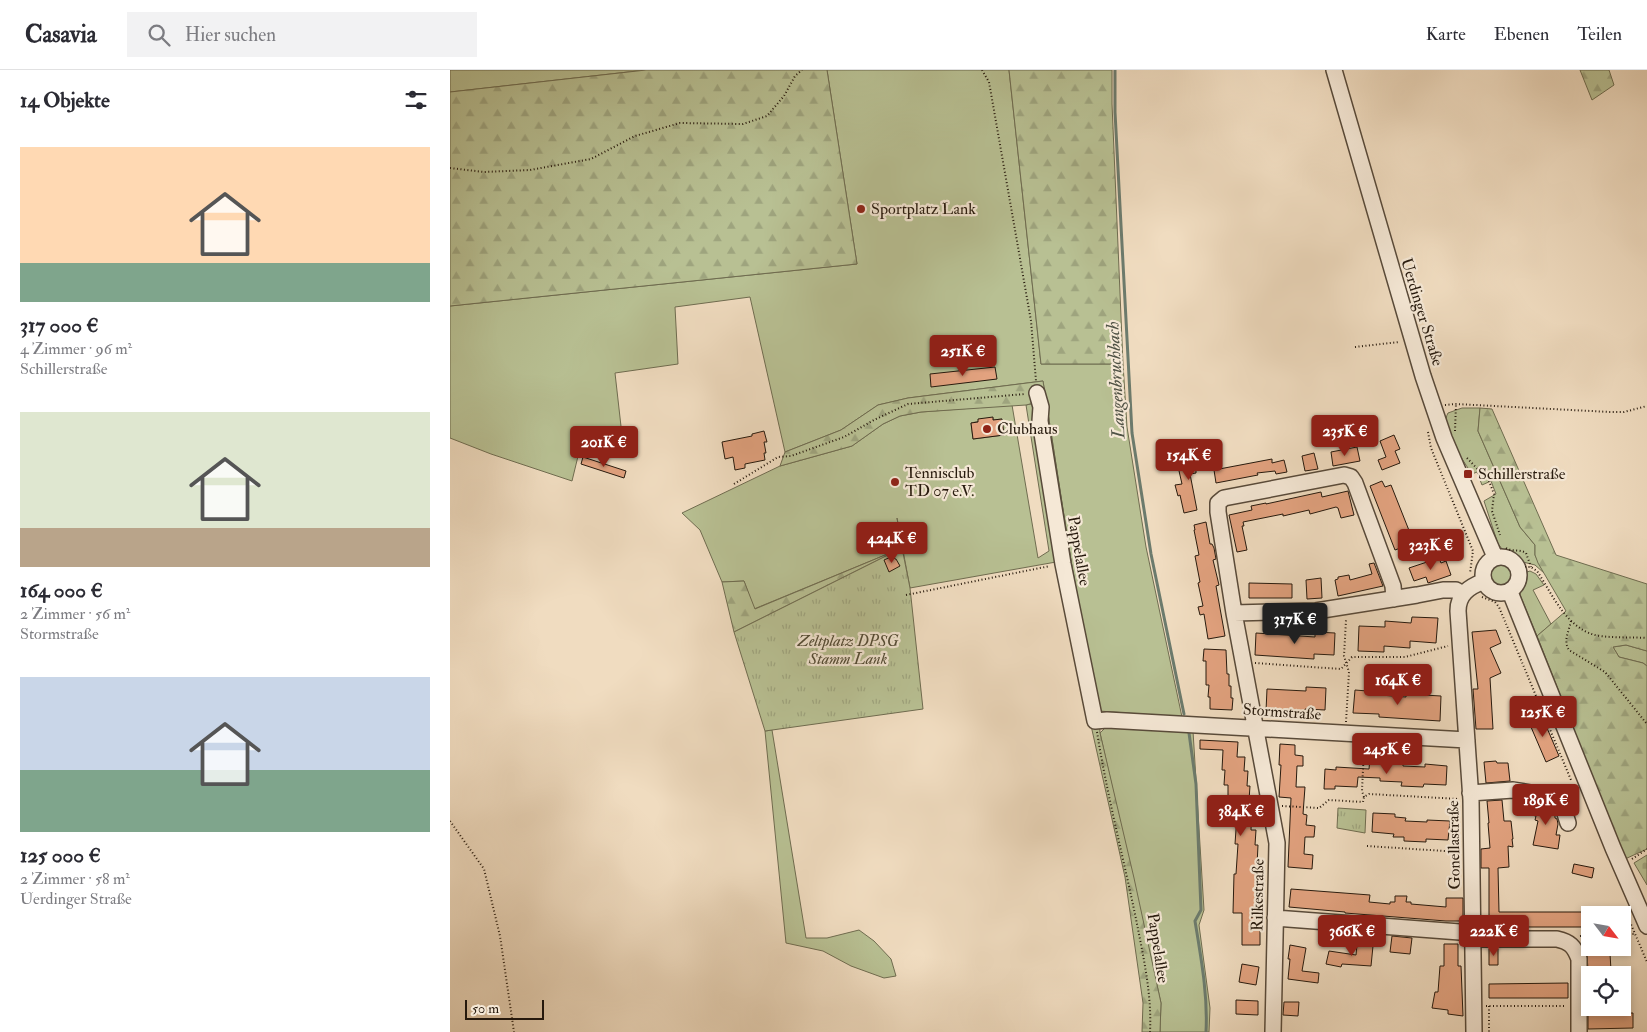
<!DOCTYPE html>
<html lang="de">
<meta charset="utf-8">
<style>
:root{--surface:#fff;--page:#f2f2f3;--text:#2b2b33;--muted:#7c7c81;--line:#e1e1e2;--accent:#8f2418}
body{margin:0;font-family:"IM FELL Double Pica",serif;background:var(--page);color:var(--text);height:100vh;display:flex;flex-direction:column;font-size:19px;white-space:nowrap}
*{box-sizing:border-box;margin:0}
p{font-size:16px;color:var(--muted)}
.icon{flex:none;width:28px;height:28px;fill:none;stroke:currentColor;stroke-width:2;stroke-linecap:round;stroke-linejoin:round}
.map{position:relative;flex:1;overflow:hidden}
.drawer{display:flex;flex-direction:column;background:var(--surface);width:450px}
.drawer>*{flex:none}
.needle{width:32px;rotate:121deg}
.buttons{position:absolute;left:1131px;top:836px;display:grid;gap:10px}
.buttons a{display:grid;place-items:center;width:50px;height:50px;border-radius:0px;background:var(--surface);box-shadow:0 2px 8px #0003;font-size:25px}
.scale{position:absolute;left:15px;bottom:12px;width:79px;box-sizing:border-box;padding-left:5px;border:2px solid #26190d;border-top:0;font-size:14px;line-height:18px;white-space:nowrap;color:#26190d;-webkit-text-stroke:4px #f5e8d6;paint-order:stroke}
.price{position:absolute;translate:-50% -42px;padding:0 11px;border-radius:5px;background:var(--accent);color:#fff;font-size:16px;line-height:32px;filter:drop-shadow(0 1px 2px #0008)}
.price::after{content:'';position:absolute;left:50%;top:30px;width:15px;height:11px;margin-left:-8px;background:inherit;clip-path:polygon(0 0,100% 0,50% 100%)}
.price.active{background:#222;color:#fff}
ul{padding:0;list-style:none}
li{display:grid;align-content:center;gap:10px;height:265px;padding:0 20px}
li span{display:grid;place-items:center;height:155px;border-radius:0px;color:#555}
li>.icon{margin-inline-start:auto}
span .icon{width:90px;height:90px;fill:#fffc;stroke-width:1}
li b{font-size:21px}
h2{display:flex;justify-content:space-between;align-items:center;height:60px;padding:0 20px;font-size:21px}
header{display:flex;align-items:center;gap:30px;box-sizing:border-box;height:70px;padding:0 25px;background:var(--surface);border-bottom:1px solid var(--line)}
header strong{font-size:24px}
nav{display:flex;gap:28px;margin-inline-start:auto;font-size:18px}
.search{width:350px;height:45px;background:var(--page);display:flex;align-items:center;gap:12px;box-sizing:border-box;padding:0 18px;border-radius:0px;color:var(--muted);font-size:19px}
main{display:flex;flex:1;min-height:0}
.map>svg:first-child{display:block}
.grass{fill:#b8c093;stroke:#6f6c50;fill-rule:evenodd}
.forest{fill:url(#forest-firs);stroke:#6f6c50}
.cemetery{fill:url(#cemetery-stones);stroke:#6f6c50}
.park{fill:url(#park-tufts);stroke:#6f6c50}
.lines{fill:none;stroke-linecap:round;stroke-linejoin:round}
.stream{stroke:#6c7b6d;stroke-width:3}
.building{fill:#e2a27f;stroke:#26190d}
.minor-casing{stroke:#584a3a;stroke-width:18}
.path{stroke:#26190d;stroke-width:2;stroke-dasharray:1 2.5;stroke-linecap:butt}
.minor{stroke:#f5e8d6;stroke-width:15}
.poi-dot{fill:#8f2418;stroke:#f5e8d6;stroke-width:2}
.labels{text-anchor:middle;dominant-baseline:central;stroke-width:4.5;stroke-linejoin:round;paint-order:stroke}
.poi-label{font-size:16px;fill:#26190d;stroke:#f5e8d6;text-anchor:start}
.street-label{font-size:16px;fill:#26190d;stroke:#f5e8d6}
.park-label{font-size:16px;font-style:italic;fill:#524b35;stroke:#f5e8d6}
.water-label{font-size:18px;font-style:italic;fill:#4f5245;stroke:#f5e8d6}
</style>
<header>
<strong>Casavia</strong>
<div class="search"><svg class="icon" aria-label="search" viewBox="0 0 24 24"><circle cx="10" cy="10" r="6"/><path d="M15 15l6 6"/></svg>Hier suchen</div>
<nav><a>Karte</a><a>Ebenen</a><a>Teilen</a></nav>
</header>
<main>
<section class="drawer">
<h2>14 Objekte<svg class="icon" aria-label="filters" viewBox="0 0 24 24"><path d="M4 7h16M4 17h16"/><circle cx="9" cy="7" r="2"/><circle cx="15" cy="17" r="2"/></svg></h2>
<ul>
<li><span style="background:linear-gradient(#ffd9b3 75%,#7fa58c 0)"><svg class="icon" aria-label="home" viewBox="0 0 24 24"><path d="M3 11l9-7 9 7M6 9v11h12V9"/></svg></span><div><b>317 000 €</b><p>4 Zimmer · 96 m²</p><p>Schillerstraße</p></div></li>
<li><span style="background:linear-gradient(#dfe7d0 75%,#b9a48a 0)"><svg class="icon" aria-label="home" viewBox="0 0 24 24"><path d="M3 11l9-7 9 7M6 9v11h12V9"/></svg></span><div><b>164 000 €</b><p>2 Zimmer · 56 m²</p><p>Stormstraße</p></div></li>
<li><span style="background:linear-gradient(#c9d6e8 60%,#7fa58c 0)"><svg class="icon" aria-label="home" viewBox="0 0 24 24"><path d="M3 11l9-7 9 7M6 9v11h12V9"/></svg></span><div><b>125 000 €</b><p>2 Zimmer · 58 m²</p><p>Uerdinger Straße</p></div></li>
</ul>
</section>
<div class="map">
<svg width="1197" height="962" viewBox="0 0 1197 962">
<defs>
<pattern id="forest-firs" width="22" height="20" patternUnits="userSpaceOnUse" patternTransform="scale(1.25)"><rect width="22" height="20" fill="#b8c093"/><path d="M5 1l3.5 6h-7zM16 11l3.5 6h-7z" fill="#9ea47e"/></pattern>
<pattern id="cemetery-stones" width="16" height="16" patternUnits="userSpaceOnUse" patternTransform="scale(1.25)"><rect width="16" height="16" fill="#b8c093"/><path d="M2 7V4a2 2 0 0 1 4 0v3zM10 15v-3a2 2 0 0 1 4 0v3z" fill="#9ea47e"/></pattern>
<pattern id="park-tufts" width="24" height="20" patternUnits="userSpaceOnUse" patternTransform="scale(1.25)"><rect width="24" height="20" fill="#b8c093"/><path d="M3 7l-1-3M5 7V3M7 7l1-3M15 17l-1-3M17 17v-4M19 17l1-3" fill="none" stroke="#9ea47e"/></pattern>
</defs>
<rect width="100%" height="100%" fill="#f0dcc0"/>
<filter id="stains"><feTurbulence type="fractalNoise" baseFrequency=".004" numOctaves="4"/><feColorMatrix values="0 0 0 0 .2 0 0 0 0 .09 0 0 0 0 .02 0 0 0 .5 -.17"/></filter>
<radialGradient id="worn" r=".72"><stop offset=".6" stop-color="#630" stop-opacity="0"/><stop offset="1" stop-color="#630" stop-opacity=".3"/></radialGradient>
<!-- grass -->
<path class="grass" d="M0,0h196l-196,22z
M377,0h182l32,294h82l4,63 19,120 36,170 -83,-6 -27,-144 -29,-186 -135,17 -30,7 -37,25 -56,22 -35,-155 -75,10 3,57 -63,9 9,80 -44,-5 -8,33 -81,-27 -41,-16v-132l407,-42z
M585,333l21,159 -146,26 -13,-70 5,30 -148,61 -10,-28 -22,1 -22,-52 -18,-17 98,-47 72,-20 31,-22 17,-8 21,-4 91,-7 26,153 11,-7 -23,-146zM543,348v2l9,-1 2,16 -31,4 -2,-16z
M1012,338h18l-2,23 42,96 15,18v10l9,18 -9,-8 -16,-4 -16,-11 -5,-6 -14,-43 12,-7 -5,-13 -9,4 -5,-13 -5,2c-8,-12 -33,-47 -24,-61z
M1041 505a10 10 0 1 1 20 0a10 10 0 1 1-20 0Z
M1080,501l6,3 8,11 -11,5 18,34 -14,12 -17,-41 3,-20 1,-2z
M1176,575l21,6v15l-4,-3 -24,-6 -6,-10z
M660,653l83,8 11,179 -5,15 11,83 -1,24h-49l1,-29 -61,-270z
M322,660l34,208h21l32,-8 15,11 17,18 5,17 -12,2 -33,-12 -28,-15 -37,-8 -21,-212z"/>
<!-- forest -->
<path class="forest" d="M196,0h181l30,194 -407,42v-214z
M559,0h103v34l11,260h-82z
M1130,0h29l5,15 -22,15z
M593,311l29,186 27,143 1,23 34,145 27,125 -1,29h-18l1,-29 -18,-126 -35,-156 -56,-318 -8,2 -105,7 -21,4 -17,8 -31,22 -72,20 5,-14 56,-22 37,-25 30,-7z
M1030,338l12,1 64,146 91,29v67l-21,-6 -13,2 6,10 24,6 4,3v183l-22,10 -88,-223 29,-25 -28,-48 -3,-8v-10l-15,-18 -42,-96z
M452,478l-168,84 -12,-50 22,-1 11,28z"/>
<!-- cemetery -->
<path class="cemetery" d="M1197,785v30l-13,-22z"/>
<!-- park -->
<path class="park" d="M452,478l8,40 13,121 -158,22 -31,-99z
M888,738l28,2 -1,23 -28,-5z"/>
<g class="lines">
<!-- stream -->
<path class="stream" d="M665,0v42l17,321 19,121 33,160
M739,663l7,51 5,126 -6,11c6,37 13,74 11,111"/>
</g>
<!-- building -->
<path class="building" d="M545,297l2,12 -66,8 -1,-13z
M543,347v3l9,-1 2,16 -31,4 -2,-16 7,-1v-3z
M314,361l3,11h-3l2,11h-2l1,7 -20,4v4l-10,2 -2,-13 -8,2 -3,-17 30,-6v-2z
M944,365l6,14 -5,2 5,12 -18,7 -4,-10 8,-3 -6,-16z
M907,377l3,14 -27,5 -2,-14z
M747,383l2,6 8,-2 2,9 -13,3v4l-6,1 7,36 -13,3 -4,-18 -2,1 -3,-11 7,-1 -5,-22 11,-3 -1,-3z
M864,383l4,16 -13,2 -3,-15z
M133,387l43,14 -2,7 -43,-14z
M822,389v4l12,-3 3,12 -11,2 -1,-3 -18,2 1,2 -42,8 -2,-13z
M932,411l3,6 6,-2 23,58 -19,7 -25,-64z
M898,421l6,24 -13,3 -3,-10 -2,-1 -26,7 -1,-4 -26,6v-2l-40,8 1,4h-2l5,24 -10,2 -8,-37 23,-5 -1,-4 15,-3v1l55,-12 1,5z
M756,452l4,22h2l2,4 2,11 -3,1 6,25 -3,1 9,50 -17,3 -4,-25 -4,1 -2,-8 5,-1 -5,-23 2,-1 -5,-26 4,-1 -5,-25h1l-1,-5z
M443,486l2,3h1l4,7 -11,6 -5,-12z
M989,488l2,5 5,-2 5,14 -23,8 -2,-6 -12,4 -5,-13z
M924,493l9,23 -45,10 -3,-16 3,-1v-2l11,-2 1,5 22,-6 -3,-10z
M871,508l1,20 -15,1 -1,-19z
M799,513l43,1v14h-43z
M962,547l26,1 -2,25 -26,-2v7l-26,-2v6l-26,-1 1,-25 26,1v-6l26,2z
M1046,560l5,13 -11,5 11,25 -11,5 3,51h-17l-3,-40h5l-6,-57z
M865,562l20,1 -1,22 -20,-1v5l-59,-4 1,-22 59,4z
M754,579l22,1 1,24h2v12h2v12h2l-1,12 -22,-1v-12h-2l1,-12h-3v-24h-3z
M856,617l20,1 -1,22 -20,-1v4l-39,-2 1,-22 39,2z
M905,620l25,2v3l26,2v-3l35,2 -1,25 -61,-4v-3l-26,-1z
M1091,644l18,42 -13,6 -18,-42z
M750,670l38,2 -1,15h8l-1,14h4l-1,15h3l-1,14h3l-1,30h5l-1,15h3l-4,82h6v18h-18v-32h-9l1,-39h2l2,-30h-3l2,-29 -9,-1v-29h-4l1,-15h-3l1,-20 -23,-1z
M830,674l15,1v10l8,1v10h-6l-1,21h9l-2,27 4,1 -1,10 9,1 -1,11h-9l-1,17 9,1 -1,14 -24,-2 3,-69 -12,-1 2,-32h-2z
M920,688l11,1v2l22,2v3l22,1v-3l22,2 -1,19 -22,-1 -1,3 -22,-1 1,-4 -22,-1v-3l-22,-1 -1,10 -22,-1v3h-11l1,-20 11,1v-3l33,2z
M1046,691l1,2h11l2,18 -24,2 -2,-21z
M1052,730l2,21h7l2,18h-1l1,8 -5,-1 1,21 -11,1 1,44h91v15h-101v-59h-8v-19l9,-1 -2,-25h1l-2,-22z
M1077,732l24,4 -1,2 4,1 1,5v4l2,1 1,5 -2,11h4l-2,14 -25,-4 5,-24 -3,-1 1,-4 -5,-1 2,-10 -6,-1z
M923,743l22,1v3l11,1 -1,3 22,1v-2l23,1 -2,19 -22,-1v3l-22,-1v-4h-11l1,-3 -22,-2z
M1124,794l20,4 -2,10 -20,-5z
M841,819l79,6 -1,7 21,2v-2h5v-6h12l-1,6h5v2l35,3v-9h17v23h-17l-101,-8v-1l-56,-5z
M942,866l20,2 -2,16 -20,-2z
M994,874h14v22h3l2,50 -15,-2v-4l-16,-2 3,-16h3l2,-26h4z
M840,875l16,3 -4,23 17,2 -1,10 -30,-4 2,-20h-2z
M907,875l16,1 -2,20 -29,-2 -1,3 -15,-3 3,-13 27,4z
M1039,879h9v16h-9z
M1160,884l1,16h-23l-1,-15z
M792,894l17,3 -3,18 -17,-3z
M1118,913v15h-79v-14z
M786,930l22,1v14l-22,-1z
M834,932h15l-1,14 -15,-1z
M1183,943v15l-45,1v-15z"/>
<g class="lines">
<!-- minor casing -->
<g class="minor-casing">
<path id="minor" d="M884,0l89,306 21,62 51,119
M587,323l4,14 -1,14 23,143 32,157 12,-1 360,20
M1033 505a18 18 0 1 1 36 0a18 18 0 1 1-36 0Z
M1060,522l103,256 34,78
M784,543l82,-2 101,-16 26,-5h13l7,4
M1020,723l43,-3 47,8 8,25
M825,848l198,15
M1023,869h84c13,3 17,7 22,20v73
M823,962l4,-189 -43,-230 -16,-101v-9l6,-5 120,-23 7,2 4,6 38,103 1,13
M1024,962l-3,-232 -13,-189c0,-17 11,-24 26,-30"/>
</g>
<!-- path -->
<path class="path" d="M532,0l7,12 42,239 5,60
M0,98l34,4 46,-2 61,-11 44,-23 45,-13 63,1 24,-8 17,-20 11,-20 7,-6
M905,277l44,-5
M995,335l11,-1 154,8h14l23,-6
M1005,361l1,-27
M978,362l3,16 42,103 -3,22
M1017,388l22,23 5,13 -2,17 8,24
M284,414l44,-27 13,-1 53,-19 30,-17 34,-16 117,-10
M1056,478c7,4 14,1 20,5l5,14
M1068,497h13l6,4c16,24 30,60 63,65 16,2 31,1 47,2
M456,525l144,-29
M1032,527l13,5 4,5 72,173
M1121,551c-2,10 -8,20 -2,29l36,22 42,52
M805,593l86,6 11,-12h53l43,-11
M896,652l3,-50 -5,-16 2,-36
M647,662c10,63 26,124 39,187 7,36 16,75 14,113
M914,727l-2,-6 2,-44
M832,736l37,2 10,-8 34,2 1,-5 5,-3 90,5
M0,751l34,48 16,67 14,96
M917,776l93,6
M1182,789l15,-10
M1177,845l20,47
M1172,864h13
M1130,866l10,-1
M1036,936h80
M1039,936v26"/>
<!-- minor -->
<use href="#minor" class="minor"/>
</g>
<!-- markers -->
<g class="poi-dot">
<circle cx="411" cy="139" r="5"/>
<circle cx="537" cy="359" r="5"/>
<rect x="1013" y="399" width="10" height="10" rx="2.5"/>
<circle cx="445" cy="412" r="5"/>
</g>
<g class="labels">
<!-- poi labels -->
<g class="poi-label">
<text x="421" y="139">Sportplatz Lank</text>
<text x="547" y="359">Clubhaus</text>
<text x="455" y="403">Tennisclub<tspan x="455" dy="18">TD 07 e.V.</tspan></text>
<text x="1028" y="404">Schillerstraße</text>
</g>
<!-- street labels -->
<g class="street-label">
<text transform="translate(972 242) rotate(73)">Uerdinger Straße</text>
<text transform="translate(629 481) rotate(80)">Pappelallee</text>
<text transform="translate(832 642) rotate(4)">Stormstraße</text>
<text transform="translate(1004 775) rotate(-91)">Gonellastraße</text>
<text transform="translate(808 825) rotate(-89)">Rilkestraße</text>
<text transform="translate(708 878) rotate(81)">Pappelallee</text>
</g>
<!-- park labels -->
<g class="park-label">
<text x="398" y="571">Zeltplatz DPSG<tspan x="398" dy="18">Stamm Lank</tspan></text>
</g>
<!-- water labels -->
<g class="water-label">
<text transform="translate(666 310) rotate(-93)">Langenbruchbach</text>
</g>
</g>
<rect width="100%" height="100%" filter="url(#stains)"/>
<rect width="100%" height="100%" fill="url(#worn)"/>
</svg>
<div class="buttons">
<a><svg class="needle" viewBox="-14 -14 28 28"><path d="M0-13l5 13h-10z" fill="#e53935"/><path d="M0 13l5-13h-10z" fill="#7c7c81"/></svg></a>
<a><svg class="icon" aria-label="locate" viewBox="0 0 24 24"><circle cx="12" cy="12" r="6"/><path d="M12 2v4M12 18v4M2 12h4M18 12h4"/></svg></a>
</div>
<div class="scale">50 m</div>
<b class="price" style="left:513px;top:307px">251K €</b>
<b class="price" style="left:895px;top:387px">235K €</b>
<b class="price" style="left:154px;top:398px">201K €</b>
<b class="price" style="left:739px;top:411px">154K €</b>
<b class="price" style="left:442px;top:494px">424K €</b>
<b class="price" style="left:981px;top:501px">323K €</b>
<b class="price active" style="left:845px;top:575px">317K €</b>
<b class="price" style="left:948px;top:636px">164K €</b>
<b class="price" style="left:1093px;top:668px">125K €</b>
<b class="price" style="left:937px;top:705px">245K €</b>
<b class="price" style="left:1096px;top:756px">189K €</b>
<b class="price" style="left:791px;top:767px">384K €</b>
<b class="price" style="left:902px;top:887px">366K €</b>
<b class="price" style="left:1044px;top:887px">222K €</b>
</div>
</main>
